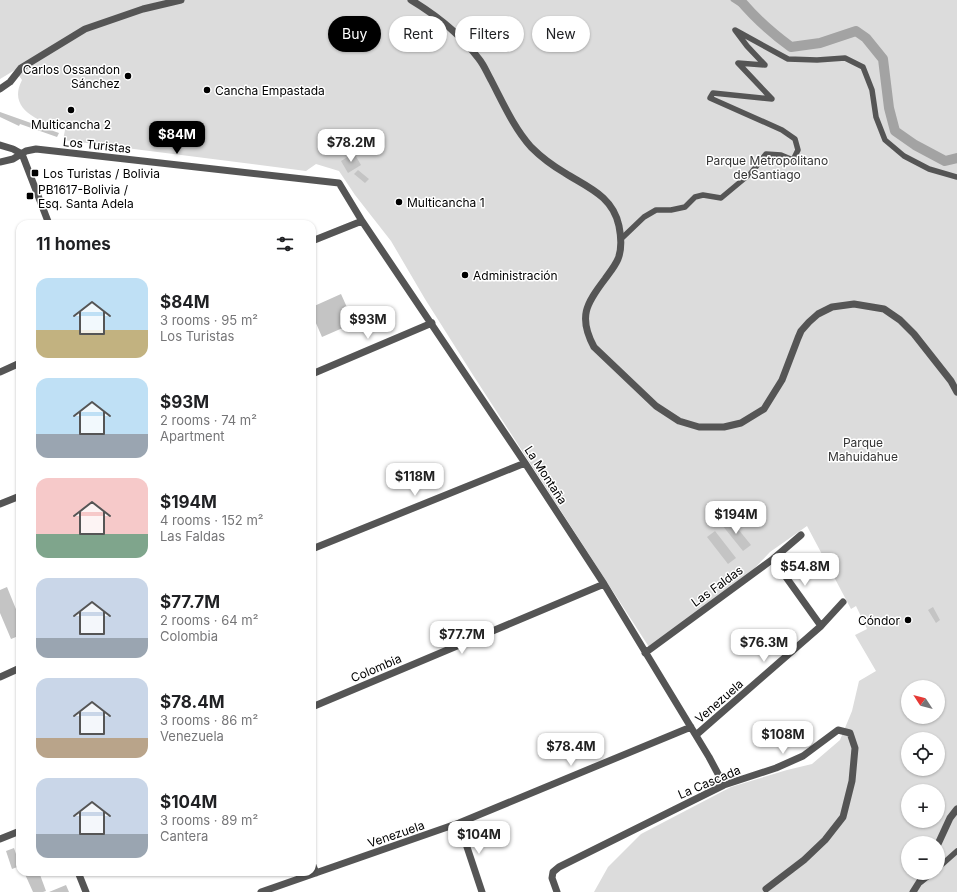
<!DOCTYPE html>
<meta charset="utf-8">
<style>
:root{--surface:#fff;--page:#f6f6f6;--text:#202124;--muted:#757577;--accent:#000}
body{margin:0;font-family:Inter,sans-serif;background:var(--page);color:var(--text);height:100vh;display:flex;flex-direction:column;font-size:15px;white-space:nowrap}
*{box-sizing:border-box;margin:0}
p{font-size:13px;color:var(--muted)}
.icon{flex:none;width:22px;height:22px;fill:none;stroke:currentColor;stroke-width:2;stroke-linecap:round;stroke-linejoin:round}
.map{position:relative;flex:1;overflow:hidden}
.panel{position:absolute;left:16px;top:220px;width:300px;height:656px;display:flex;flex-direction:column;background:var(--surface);border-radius:12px;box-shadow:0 1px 3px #0004}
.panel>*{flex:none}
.hud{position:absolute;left:328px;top:16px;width:380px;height:36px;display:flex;gap:8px}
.needle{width:26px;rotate:306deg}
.tools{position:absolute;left:901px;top:680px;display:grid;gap:8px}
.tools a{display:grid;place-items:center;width:44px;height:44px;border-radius:50%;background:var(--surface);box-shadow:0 1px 3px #0004;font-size:20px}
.price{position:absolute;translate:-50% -34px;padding:0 9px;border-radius:8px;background:#fff;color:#222;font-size:13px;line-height:26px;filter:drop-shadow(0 1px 2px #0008)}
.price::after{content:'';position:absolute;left:50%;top:24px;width:12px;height:9px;margin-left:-6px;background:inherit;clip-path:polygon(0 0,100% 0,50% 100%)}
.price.selected{background:var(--accent);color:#fff}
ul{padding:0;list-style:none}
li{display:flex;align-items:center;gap:12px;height:100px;padding:0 20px}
li span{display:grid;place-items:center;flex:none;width:112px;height:80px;border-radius:12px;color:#555}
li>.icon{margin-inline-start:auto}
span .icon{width:48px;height:48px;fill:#fffc;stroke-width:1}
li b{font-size:17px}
h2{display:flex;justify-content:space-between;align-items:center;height:48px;padding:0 20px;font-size:17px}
.pill{padding:0 14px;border-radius:18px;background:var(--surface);box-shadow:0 1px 3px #0004;font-size:14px;line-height:36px}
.pill.selected{background:var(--accent);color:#fff}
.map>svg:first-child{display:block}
.green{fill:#dcdcdc;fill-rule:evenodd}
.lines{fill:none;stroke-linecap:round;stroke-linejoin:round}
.stream{stroke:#a3a3a3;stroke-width:3}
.canal{stroke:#a3a3a3;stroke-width:10}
.building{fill:#c4c4c4}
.pedestrian{stroke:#555;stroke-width:5.5}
.minor{stroke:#555;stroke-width:7}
.poi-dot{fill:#000;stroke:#fff;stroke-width:1.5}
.labels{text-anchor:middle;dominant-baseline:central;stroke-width:3;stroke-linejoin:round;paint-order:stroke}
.poi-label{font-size:12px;fill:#000;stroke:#fff;text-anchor:start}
.street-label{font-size:12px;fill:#000;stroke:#fff}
.park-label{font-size:12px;fill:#333;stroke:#fff}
</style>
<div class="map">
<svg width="957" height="892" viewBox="0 0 957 892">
<rect width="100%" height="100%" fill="#fff"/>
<!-- green -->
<path class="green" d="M0,0h957v892h-363l14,-25 33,-33 90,-47 56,-17 25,-6 28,-24 12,-29 7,-30 17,-10 -21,-36 12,-6 -11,-23 -5,3 -44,-83 -37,26 -17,18 -104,77 -176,-272 -48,-76 -34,-58 -36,-46 -16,-24 -23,-7 -10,7 -243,-31 2,-10c-23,-8 -59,-19 -43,-50l-7,-10 -15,9zM908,687h30v30h-30zM908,739h30v30h-30zM908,791h30v30h-30zM908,843h30v30h-30z"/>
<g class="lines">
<!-- stream -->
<path class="stream" d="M732,0l17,11"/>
<!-- canal -->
<path class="canal" d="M740,0c15,18 32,33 51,47l29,-4 36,-12 10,7 17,21 6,49 6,23 20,14 30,16 12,-3"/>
</g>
<!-- building -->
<path class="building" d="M0,112l59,21 -2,4 -37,-13 -1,2 -19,-9z
M354,153l7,12 -13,8 -7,-12z
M358,170l11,9 -4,4 -11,-9z
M341,294l13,29 -32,14 -10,-23v-7z
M730,519l21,26 -8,6 -21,-26z
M715,531l21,27 -8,6 -21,-27z
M7,587l13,32v27l-4,-9 -5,2 -11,-26v-23z
M933,607l7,13 -4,3 -8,-13z
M14,848l6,18 -8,3 -6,-18z
M20,852v9l-3,-8z
M24,872h15l7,19 -3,1h-10z
M66,885l3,7h-20z"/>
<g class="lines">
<!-- pedestrian -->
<path class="pedestrian" d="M621,239l23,-22 12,-7h15l14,-3 10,-10 8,-2 18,3 30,-25 15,-19 15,1 12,5 5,-10 -3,-11 -13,-9 -72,-32 3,-5 59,6 -34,-36 27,2 -18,-19 -12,-16 53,29 29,1 28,-2 18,9 9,23 4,27 9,23 19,16 25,13 28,8
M938,868l19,-17
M921,882l11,-9"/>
<!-- minor -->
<path class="minor" d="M411,0c25,15 50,35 68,59 5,6 8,14 12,21 12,23 23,48 40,67 10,10 22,19 34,26 22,14 48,23 54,53 2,10 3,23 -1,33 -3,7 -8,13 -13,20 -19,25 -27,38 -11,68l62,59 23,15 20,6h25l17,-4 23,-14 18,-29 16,-42 3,-7 8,-9 9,-8 14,-7 22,-3 30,5 16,11 14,14 37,47 6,11
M0,89l10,-7 11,-14 64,-39 58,-20 38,-9
M0,145l13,4 9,5
M22,154l27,70
M0,162l13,-3 13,-8 10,-2 303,34 23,38 163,242 79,121 105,173 15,28
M312,241l50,-20
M0,372l20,-9
M312,374l120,-51
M0,504l20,-8
M312,549l213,-86
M773,559l48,67
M645,653l128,-94 28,-24
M0,677l20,-9
M312,707l292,-123
M696,735l125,-109 22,-24
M459,823l23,69
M0,839l20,-8
M938,844l12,-26 7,-9
M312,863l4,10
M78,872l8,20
M261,892l198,-69 232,-96
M557,892l-5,-14 1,-6 6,-5 165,-82 52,-17 27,-12 35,-26 12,3 5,15 -3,33 -9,36 -18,23 -21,20 -38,29
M913,892l12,-19"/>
</g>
<!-- markers -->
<g class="poi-dot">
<circle cx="128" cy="76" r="4"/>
<circle cx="207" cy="90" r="4"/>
<circle cx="71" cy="110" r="4"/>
<rect x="31" y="169" width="8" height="8" rx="2"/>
<rect x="26" y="192" width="8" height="8" rx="2"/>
<circle cx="399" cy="202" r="4"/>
<circle cx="465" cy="275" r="4"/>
<circle cx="908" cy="620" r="4"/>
</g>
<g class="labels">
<!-- poi labels -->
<g class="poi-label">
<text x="120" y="69" text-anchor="end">Carlos Ossandon<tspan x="120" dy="14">Sánchez</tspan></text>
<text x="215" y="90">Cancha Empastada</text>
<text x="71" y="124" text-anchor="middle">Multicancha 2</text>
<text x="43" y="173">Los Turistas / Bolivia</text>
<text x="38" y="189">PB1617-Bolivia /<tspan x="38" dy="14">Esq. Santa Adela</tspan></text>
<text x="407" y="202">Multicancha 1</text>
<text x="473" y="275">Administración</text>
<text x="900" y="620" text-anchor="end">Cóndor</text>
</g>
<!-- street labels -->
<g class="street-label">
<text transform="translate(97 145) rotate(6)">Los Turistas</text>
<text transform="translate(546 475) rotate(57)">La Montaña</text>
<text transform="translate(717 586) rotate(-36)">Las Faldas</text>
<text transform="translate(376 668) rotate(-23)">Colombia</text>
<text transform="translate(719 701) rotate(-41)">Venezuela</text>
<text transform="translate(709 782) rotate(-23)">La Cascada</text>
<text transform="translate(396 834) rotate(-19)">Venezuela</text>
</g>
<!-- park labels -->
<g class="park-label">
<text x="767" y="160">Parque Metropolitano<tspan x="767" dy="14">de Santiago</tspan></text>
<text x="863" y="442">Parque<tspan x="863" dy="14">Mahuidahue</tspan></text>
</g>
</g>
</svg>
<div class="tools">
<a><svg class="needle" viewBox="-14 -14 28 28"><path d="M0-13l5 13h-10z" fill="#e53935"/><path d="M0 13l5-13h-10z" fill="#757577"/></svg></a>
<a><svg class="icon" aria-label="locate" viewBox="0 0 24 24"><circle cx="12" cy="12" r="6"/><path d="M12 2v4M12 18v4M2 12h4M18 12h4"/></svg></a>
<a>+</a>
<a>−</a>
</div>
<b class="price selected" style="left:177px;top:155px">$84M</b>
<b class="price" style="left:351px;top:163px">$78.2M</b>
<b class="price" style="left:368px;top:340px">$93M</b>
<b class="price" style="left:415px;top:497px">$118M</b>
<b class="price" style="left:736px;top:535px">$194M</b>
<b class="price" style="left:805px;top:587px">$54.8M</b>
<b class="price" style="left:462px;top:655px">$77.7M</b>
<b class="price" style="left:764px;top:663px">$76.3M</b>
<b class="price" style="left:783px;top:755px">$108M</b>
<b class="price" style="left:571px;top:767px">$78.4M</b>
<b class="price" style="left:479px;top:855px">$104M</b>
<div class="hud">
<a class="pill selected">Buy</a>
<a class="pill">Rent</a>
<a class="pill">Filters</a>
<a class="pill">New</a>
</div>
<section class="panel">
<h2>11 homes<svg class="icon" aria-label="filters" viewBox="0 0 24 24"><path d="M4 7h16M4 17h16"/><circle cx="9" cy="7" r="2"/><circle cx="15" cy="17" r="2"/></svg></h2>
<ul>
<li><span style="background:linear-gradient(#bfe0f5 65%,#c2b280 0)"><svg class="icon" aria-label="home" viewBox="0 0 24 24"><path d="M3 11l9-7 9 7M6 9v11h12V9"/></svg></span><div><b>$84M</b><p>3 rooms · 95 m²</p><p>Los Turistas</p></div></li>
<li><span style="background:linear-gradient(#bfe0f5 70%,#9aa5b1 0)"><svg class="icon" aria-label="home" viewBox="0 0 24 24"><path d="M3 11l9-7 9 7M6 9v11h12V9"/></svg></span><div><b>$93M</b><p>2 rooms · 74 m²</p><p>Apartment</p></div></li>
<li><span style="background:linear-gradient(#f6c9c9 70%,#7fa58c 0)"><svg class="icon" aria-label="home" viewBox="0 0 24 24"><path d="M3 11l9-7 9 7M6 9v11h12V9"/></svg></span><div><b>$194M</b><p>4 rooms · 152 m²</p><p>Las Faldas</p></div></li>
<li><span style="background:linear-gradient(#c9d6e8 75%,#9aa5b1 0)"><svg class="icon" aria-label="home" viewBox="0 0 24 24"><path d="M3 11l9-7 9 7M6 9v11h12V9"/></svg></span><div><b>$77.7M</b><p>2 rooms · 64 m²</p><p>Colombia</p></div></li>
<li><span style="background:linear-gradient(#c9d6e8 75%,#b9a48a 0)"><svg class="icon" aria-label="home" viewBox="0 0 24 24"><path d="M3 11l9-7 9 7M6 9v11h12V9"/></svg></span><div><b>$78.4M</b><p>3 rooms · 86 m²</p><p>Venezuela</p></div></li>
<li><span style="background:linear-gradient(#c9d6e8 70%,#9aa5b1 0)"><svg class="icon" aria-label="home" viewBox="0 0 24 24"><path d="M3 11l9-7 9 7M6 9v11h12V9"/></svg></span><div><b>$104M</b><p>3 rooms · 89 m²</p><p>Cantera</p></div></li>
</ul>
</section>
</div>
